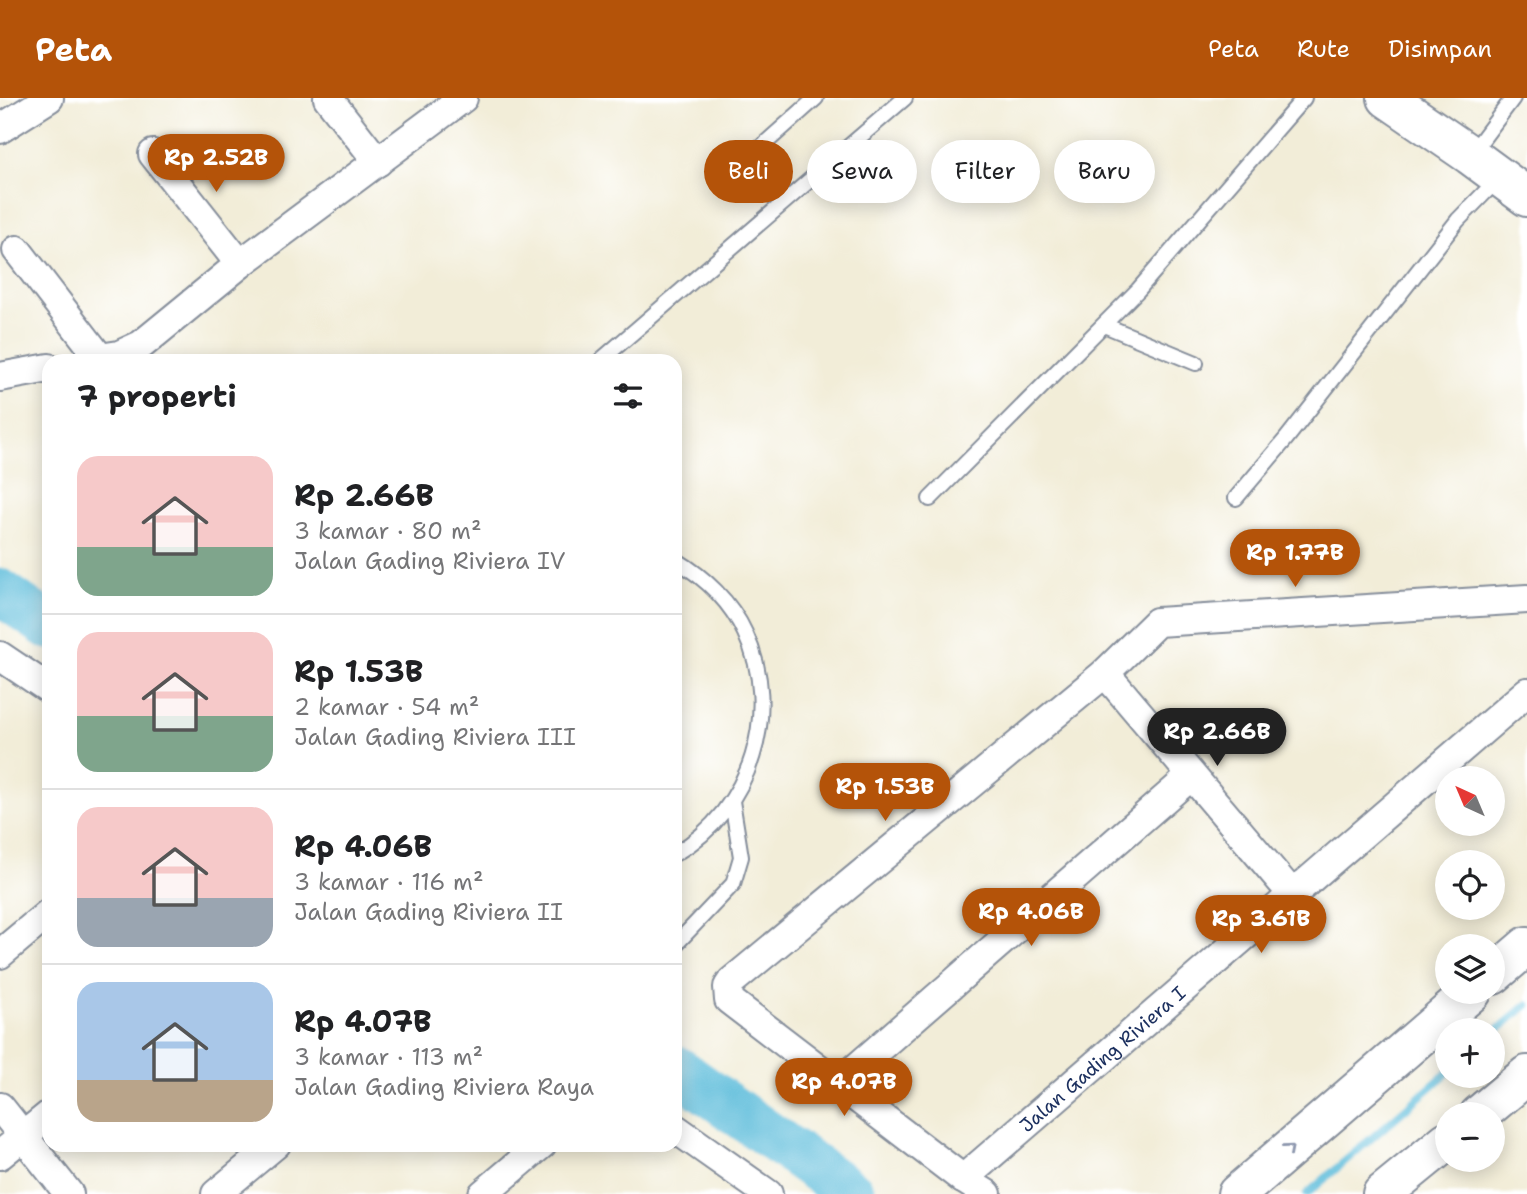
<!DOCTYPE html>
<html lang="id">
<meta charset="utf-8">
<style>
:root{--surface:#fff;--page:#f2f2f2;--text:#202124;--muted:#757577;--line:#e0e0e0;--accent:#b45309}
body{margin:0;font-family:"Shantell Sans",sans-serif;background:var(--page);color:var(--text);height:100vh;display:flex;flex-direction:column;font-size:26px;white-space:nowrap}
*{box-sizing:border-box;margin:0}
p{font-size:23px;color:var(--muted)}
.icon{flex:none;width:38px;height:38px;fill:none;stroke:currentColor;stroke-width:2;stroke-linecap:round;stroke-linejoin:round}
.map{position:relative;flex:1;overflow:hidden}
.drawer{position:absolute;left:42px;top:256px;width:640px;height:798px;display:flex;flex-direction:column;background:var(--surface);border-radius:21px;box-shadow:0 4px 18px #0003}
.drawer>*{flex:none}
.top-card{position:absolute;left:704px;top:42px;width:665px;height:63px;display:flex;gap:14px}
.needle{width:46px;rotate:316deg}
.buttons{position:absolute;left:1435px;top:668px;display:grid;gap:14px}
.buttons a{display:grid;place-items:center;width:70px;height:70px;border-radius:50%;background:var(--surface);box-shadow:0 4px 18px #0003;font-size:35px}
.price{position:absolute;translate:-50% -60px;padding:0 16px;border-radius:24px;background:var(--accent);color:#fff;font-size:23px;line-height:46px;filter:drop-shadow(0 2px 4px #0008)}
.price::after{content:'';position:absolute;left:50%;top:42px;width:21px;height:16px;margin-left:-10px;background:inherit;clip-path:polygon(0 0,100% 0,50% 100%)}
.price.current{background:#222;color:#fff}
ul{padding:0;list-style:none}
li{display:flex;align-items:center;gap:21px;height:175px;padding:0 35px}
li+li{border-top:2px solid var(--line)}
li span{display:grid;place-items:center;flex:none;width:196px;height:140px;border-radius:21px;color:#555}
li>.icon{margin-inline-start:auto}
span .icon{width:84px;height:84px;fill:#fffc;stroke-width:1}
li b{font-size:30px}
h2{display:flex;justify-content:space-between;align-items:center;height:84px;padding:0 35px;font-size:30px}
.tag{padding:0 24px;border-radius:32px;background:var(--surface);box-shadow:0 4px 18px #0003;font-size:24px;line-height:63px}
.tag.current{background:var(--accent);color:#fff}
header{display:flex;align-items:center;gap:42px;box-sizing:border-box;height:98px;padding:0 35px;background:var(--accent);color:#fff}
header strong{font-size:33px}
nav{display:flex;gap:38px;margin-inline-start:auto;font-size:24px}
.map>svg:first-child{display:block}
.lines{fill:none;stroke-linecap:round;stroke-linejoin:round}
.stream{stroke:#5bbcda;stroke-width:8}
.river{stroke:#5bbcda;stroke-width:47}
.lane-casing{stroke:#868e9b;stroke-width:18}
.street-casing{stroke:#868e9b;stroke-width:32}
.secondary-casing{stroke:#868e9b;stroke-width:42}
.lane{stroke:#fff;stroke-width:14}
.street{stroke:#fff;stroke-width:28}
.secondary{stroke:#fff;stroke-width:38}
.oneway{stroke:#8d97ae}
.labels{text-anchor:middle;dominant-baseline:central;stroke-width:5;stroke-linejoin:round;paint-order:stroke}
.street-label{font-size:19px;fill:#1b2f5e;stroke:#fff}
</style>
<header>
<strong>Peta</strong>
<nav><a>Peta</a><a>Rute</a><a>Disimpan</a></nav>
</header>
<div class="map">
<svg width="1527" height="1096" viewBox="0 0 1527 1096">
<rect width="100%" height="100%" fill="#fff"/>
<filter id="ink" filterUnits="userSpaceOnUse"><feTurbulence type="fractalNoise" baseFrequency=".0143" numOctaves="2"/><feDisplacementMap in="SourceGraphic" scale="14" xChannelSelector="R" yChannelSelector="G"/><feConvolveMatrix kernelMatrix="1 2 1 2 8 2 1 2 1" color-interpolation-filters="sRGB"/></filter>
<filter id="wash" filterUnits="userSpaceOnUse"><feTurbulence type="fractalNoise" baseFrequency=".00686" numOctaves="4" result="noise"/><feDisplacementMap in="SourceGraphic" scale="28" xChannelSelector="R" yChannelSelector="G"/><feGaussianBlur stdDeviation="1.57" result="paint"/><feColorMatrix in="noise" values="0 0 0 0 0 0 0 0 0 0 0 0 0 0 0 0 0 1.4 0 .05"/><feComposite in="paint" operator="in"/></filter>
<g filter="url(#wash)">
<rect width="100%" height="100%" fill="#f2edd8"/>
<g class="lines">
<!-- stream -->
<path class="stream" d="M1493,936l34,-29
M1307,1096l140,-121"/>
<!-- river -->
<path class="river" d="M0,494l49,34
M676,971l176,125"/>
</g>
</g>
<g filter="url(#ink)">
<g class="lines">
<!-- lane casing -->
<g class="lane-casing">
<path id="lane" d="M761,49l55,-49
M1472,55l41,-55
M1104,227l92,38
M601,262l304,-262
M1236,400l50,-59 172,-219 41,-42
M930,401l208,-209 166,-192
M676,462c28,17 55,42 69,73 37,78 6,177 -69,220
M676,846l57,-60 8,-27 -9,-56"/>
</g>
<!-- street casing -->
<g class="street-casing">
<g id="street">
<path d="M328,0l50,64"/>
<path d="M0,31l49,-31"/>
<path d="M153,56l87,110"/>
<path d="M17,152l83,108"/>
<path d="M87,262l32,-5 22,-10 99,-81 223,-166"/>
<path d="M0,279l49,-9"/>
<path d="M0,558l49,33"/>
<path d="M1105,575l188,222"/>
<path d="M0,856l49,-41"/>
<path d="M839,985l352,-307"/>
<path d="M0,1009l69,87"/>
<path d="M676,1031l92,65"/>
<path d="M0,1057l49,-40"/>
<path id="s1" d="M963,1081l564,-487"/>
<path d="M216,1096l60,-50"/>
<path d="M483,1096l59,-50"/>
<path d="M987,1096l-24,-15 -234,-179 -1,-13 4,-6 373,-308 52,-51 370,-23"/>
</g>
</g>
<!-- secondary casing -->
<g class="secondary-casing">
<path id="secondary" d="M1387,0l83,57 57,42
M1493,877l34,-29
M1479,1017l48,-40
M1237,1096l235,-202
M1382,1096l65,-53"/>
</g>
<!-- lane -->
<use href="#lane" class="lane"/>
<!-- street -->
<use href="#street" class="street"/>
<!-- secondary -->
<use href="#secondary" class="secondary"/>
</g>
<!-- one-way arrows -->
<defs><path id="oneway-chevron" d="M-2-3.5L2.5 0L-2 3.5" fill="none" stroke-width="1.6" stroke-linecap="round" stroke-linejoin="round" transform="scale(1.75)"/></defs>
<use class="oneway" href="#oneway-chevron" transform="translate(1289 1051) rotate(-41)"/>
</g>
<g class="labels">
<!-- street labels -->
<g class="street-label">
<text stroke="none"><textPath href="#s1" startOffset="184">Jalan Gading Riviera I</textPath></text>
</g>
</g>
</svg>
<div class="buttons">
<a><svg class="needle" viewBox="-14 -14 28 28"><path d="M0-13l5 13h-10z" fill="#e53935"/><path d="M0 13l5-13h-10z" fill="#757577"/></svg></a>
<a><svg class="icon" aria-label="locate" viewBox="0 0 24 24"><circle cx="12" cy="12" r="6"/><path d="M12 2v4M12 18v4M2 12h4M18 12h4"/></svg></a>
<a><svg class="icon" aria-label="layers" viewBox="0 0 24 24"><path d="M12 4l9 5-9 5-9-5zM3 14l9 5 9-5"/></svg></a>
<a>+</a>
<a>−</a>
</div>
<b class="price" style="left:216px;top:96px">Rp 2.52B</b>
<b class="price" style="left:1295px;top:491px">Rp 1.77B</b>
<b class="price current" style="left:1217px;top:670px">Rp 2.66B</b>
<b class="price" style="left:885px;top:725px">Rp 1.53B</b>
<b class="price" style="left:1031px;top:850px">Rp 4.06B</b>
<b class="price" style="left:1261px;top:857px">Rp 3.61B</b>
<b class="price" style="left:844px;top:1020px">Rp 4.07B</b>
<div class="top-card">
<a class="tag current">Beli</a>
<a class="tag">Sewa</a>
<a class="tag">Filter</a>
<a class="tag">Baru</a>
</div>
<section class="drawer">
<h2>7 properti<svg class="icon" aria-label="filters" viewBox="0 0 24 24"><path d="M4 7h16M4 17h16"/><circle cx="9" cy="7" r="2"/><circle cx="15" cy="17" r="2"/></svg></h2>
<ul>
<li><span style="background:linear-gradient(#f6c9c9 65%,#7fa58c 0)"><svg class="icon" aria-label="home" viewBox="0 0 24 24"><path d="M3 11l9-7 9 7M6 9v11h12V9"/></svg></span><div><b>Rp 2.66B</b><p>3 kamar · 80 m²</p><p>Jalan Gading Riviera IV</p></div></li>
<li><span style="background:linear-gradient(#f6c9c9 60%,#7fa58c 0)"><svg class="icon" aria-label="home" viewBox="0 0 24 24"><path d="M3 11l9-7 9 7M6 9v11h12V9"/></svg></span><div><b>Rp 1.53B</b><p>2 kamar · 54 m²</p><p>Jalan Gading Riviera III</p></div></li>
<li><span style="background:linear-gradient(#f6c9c9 65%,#9aa5b1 0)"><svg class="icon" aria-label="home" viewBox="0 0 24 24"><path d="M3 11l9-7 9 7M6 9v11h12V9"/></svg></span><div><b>Rp 4.06B</b><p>3 kamar · 116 m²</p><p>Jalan Gading Riviera II</p></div></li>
<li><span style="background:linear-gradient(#a9c7e8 70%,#b9a48a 0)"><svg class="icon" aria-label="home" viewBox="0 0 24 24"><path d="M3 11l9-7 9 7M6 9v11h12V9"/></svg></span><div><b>Rp 4.07B</b><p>3 kamar · 113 m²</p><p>Jalan Gading Riviera Raya</p></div></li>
</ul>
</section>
</div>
